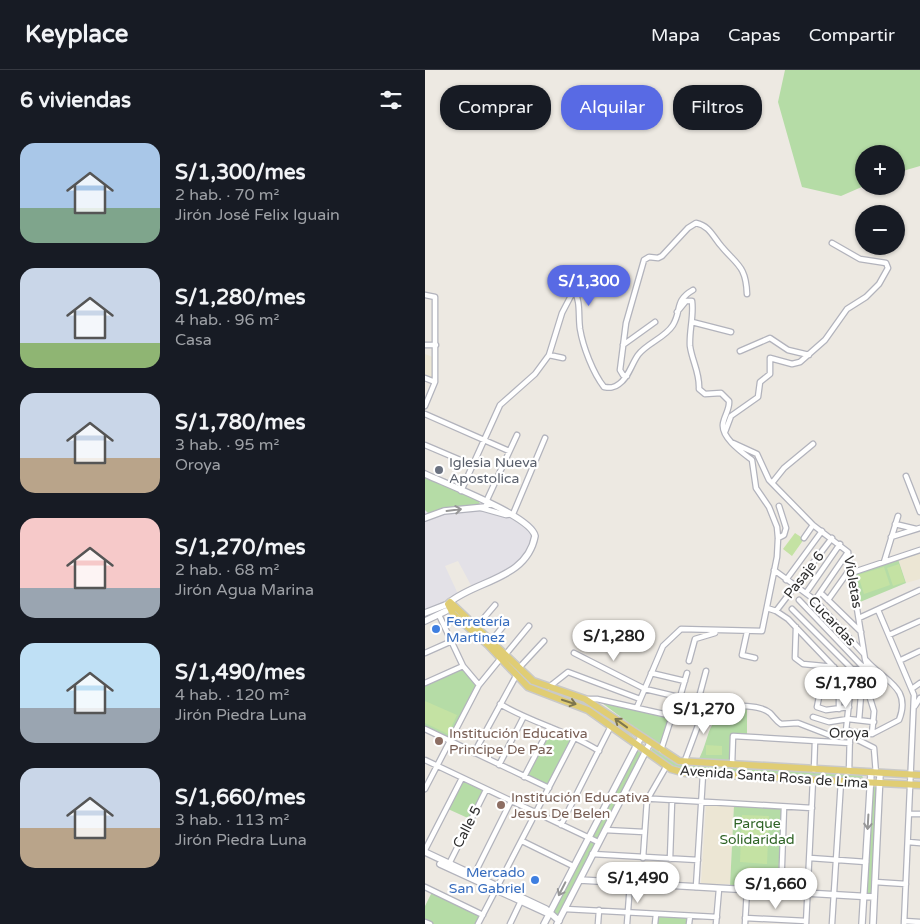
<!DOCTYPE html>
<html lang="es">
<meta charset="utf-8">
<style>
:root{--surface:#171b24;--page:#20242c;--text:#f1f3f6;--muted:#9ea1a6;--line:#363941;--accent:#586ae4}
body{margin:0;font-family:"Varela Round",sans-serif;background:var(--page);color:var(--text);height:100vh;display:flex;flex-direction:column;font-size:19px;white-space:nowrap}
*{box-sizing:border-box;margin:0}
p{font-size:16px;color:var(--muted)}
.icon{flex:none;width:28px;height:28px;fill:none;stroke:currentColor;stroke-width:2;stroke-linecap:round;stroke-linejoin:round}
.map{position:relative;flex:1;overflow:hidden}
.panel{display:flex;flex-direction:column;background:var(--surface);width:425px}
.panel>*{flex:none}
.hud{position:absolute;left:15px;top:15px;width:405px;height:45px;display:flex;gap:10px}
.fabs{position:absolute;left:430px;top:75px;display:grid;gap:10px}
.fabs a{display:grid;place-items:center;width:50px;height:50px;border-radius:50%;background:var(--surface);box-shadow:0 1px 4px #0004;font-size:25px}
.price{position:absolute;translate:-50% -42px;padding:0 11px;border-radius:18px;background:#fff;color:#222;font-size:16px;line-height:32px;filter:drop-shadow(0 1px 2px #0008)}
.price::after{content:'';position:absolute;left:50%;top:30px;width:15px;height:11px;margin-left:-8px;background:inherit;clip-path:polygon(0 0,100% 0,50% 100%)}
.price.on{background:var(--accent);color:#fff}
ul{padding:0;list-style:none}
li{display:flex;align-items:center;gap:15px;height:125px;padding:0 20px}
li span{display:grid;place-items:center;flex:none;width:140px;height:100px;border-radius:15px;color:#555}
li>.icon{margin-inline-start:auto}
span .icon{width:60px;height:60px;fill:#fffc;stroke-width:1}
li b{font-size:21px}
h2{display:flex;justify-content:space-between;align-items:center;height:60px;padding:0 20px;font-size:21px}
.tag{padding:0 18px;border-radius:20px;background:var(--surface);box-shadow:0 1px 4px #0004;font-size:18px;line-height:45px}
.tag.on{background:var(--accent);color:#fff}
header{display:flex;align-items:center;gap:30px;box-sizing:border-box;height:70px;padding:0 25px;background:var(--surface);border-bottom:1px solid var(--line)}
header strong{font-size:24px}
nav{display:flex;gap:28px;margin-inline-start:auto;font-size:18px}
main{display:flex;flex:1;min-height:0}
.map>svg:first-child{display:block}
.industrial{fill:#e3e1e7}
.education{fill:#ece6d4}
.green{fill:#b5dca6}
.pitch{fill:#c4e2a3}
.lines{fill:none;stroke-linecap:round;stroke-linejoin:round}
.street-casing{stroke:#b2b3bc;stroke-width:7}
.secondary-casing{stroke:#b2b3bc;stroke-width:8}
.primary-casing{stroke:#c9c9c9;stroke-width:9}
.street{stroke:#fff;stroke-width:4.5}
.secondary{stroke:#fff;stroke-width:5.5}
.primary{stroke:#e0cd74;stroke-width:6}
.oneway{stroke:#969696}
.oneway2{stroke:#7e764e}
.worship-dot{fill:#6b7280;stroke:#fff;stroke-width:2}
.shop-dot{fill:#3f7fe0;stroke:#fff;stroke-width:2}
.education-dot{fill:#8d6e63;stroke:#fff;stroke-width:2}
.labels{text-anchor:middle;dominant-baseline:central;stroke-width:4.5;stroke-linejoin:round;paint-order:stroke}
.worship-label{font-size:14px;fill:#5b616d;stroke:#fff;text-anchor:start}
.street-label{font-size:14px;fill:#2e2e2e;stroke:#fff}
.shop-label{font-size:14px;fill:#366cbe;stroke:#fff;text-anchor:start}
.education-label{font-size:14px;fill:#785e54;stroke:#fff;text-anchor:start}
.park-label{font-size:14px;fill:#2e6325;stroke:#fff}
</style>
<header>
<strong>Keyplace</strong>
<nav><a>Mapa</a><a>Capas</a><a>Compartir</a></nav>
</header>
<main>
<section class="panel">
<h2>6 viviendas<svg class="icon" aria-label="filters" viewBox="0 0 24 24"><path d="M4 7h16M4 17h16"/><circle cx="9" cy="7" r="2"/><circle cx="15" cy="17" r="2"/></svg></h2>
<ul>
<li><span style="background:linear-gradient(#a9c7e8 65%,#7fa58c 0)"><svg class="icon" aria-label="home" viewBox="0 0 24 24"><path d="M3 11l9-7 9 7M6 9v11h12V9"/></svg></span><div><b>S/1,300/mes</b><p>2 hab. · 70 m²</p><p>Jirón José Felix Iguain</p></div></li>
<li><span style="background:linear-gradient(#c9d6e8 75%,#8fb573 0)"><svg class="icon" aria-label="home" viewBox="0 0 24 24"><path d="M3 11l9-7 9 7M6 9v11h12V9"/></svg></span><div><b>S/1,280/mes</b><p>4 hab. · 96 m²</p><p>Casa</p></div></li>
<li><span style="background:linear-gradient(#c9d6e8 65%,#b9a48a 0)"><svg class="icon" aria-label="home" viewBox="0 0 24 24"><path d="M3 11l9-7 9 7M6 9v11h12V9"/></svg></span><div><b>S/1,780/mes</b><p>3 hab. · 95 m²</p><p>Oroya</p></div></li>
<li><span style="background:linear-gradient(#f6c9c9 70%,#9aa5b1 0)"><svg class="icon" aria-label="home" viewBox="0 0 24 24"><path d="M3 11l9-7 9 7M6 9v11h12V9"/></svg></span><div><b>S/1,270/mes</b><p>2 hab. · 68 m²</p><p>Jirón Agua Marina</p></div></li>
<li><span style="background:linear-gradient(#bfe0f5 65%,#9aa5b1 0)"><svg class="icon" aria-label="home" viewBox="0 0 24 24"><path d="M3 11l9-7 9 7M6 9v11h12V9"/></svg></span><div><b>S/1,490/mes</b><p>4 hab. · 120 m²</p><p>Jirón Piedra Luna</p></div></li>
<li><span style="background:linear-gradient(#c9d6e8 60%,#b9a48a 0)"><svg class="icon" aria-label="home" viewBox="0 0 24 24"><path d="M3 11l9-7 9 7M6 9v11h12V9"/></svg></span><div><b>S/1,660/mes</b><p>3 hab. · 113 m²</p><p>Jirón Piedra Luna</p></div></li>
</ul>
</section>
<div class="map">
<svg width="495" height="854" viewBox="0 0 495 854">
<rect width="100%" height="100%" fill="#ede9e2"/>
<!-- industrial -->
<path class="industrial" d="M0,408l43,21 59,21 8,7 3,11 -3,9 -16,19 -27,19 -19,4 -15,-28 -13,5 13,28 -33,23z"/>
<!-- education -->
<path class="education" d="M0,284l10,4 -1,22 -9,-3z
M495,482v27l-14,4 -8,-24z
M281,734l28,2 -4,78h-29z"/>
<!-- green -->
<path class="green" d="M360,0h135v96l-24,7v-19h-32v32l-23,10 -39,-9 -24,-85z
M0,407l54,24 1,4 -33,3 -18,6 -4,-4z
M473,489l8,24 -46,19 -5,-28z
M38,598l13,18 -27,51 -24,-11v-41z
M126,620l30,10 22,12 33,27 -30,-19 -56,-26z
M173,630l73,17 -10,30z
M309,638l13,1v26h-16l-1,26 -31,-2c13,-26 5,-37 35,-51z
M126,658l22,8 -25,51 -22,-11z
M211,679l6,5 -44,86 -8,-4z
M227,679h3l18,11 189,14 1,5 -184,-9 -29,-17z
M37,711l22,10 -14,28 -22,-10z
M448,716h4l-6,109 -5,-1z
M309,735l49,3 -6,81 -47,-3z
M163,769l8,4 -38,74 -8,-4z
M7,822l48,24 -4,8h-44l-7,-4v-14z
M233,847l30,1 -1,6h-30z"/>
<!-- pitch -->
<path class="pitch" d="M370,463l9,6 -12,17 -9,-7z
M474,494l6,18 -12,4 -6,-18z
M459,497l6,18 -26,9 -6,-19z
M0,631l32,14 -9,19 -23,-11z
M281,675l16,1v9h-16z
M317,745l27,1 -2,48 -27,-2z
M323,797l17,1v10l-18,-1z"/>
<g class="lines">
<!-- street casing -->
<g class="street-casing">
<path id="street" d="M0,225l10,2v85l-10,24
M267,252l39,10
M0,275h11
M198,275l32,-23
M315,281l30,-13 18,12 21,5
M124,285l14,3
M202,306l-4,-1 -3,-5 6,-47 18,-63 5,-3 9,1 4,-2 26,-28 8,-5c14,3 17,14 26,24 15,18 24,19 25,47
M0,308l10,4
M0,344l84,37
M300,362l6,-16 27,-19 2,-15 10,-8v-16l22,6 8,-2 25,-22 22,-31 19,-12 13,-13 9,-16 -2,-5 -26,-4 -28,-16
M308,373l24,11 12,26 44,45 35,27 17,107 10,33 -6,3 -30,-1v15
M0,375l47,20
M481,406l14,36
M347,413l12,-15 29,-24
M36,421l39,-86 35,-31 14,-19 13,-42 12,-23c7,12 4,25 6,39 3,18 13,44 24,58 6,1 10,1 15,-3 10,-7 12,-19 19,-29 9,-12 27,-17 35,-30 9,-15 1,-24 20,-35
M61,432l31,-67
M56,438l25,7 7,-1 32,-76
M470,454l21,5
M466,467l29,-9
M353,468l6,-3 2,-7 -7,-22
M379,468l9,-13
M459,492l14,-46
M349,500l41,30 49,54
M426,503l69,-23
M361,510l36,-49
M381,523l34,-49
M398,525l38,37
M374,530l62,65 7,4
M390,530l33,-48
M403,530l22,-31
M342,538l9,3 12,8 61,64 20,12 5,16 -2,23
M367,539l60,60 16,1
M453,540l36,85 -10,229
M351,541l56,-73
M14,545l24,51 16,19
M434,548l61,-28
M52,556l18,-21
M371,557l-1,31 8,6 31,3
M322,562l-5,23 13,3
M464,565l31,-14
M67,570l13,-16
M0,583l27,-12
M149,583l71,36 59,14 -4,17 -16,43
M81,584l23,-28
M476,590l19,-9
M264,591l6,-22 20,-6 1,-3
M400,597l-8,40 9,3 23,-3
M94,598l25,-27
M226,603l34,8
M409,610l15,3
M0,613l38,-17
M124,617l19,-15 72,27
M488,618l7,-5
M255,627l7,-24
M160,629h12l102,23
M273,631l8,-30
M75,634c32,19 68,27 99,47
M490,636l5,-8
M212,637l26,-61 18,-17 81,2 15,-74 1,-19 -1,-11 -8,-20 -13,-19 -4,-28c-9,-7 -31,-22 -29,-36 1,-8 7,-15 6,-23l-8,-8 -16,1 -6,-5c1,-16 -7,-28 -9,-43 -1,-15 4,-30 2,-45h-6l-9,11
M388,647l16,5 19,-3 26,3
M275,650c13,1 15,-5 25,-10 10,-6 35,-5 45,3 4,4 6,8 11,11l17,-1 31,12 17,-4 26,3 27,-14c13,-33 -15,-39 -33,-60
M434,650l2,-25
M0,659l124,59
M421,661l4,-38
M429,662l4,8 16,8 2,26
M236,680l11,-34
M49,683l42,-77
M0,690l173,82
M74,695l24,-47
M307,695l1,-29 117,7
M389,700l1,-29
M424,702l1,-41
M99,707l26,-50
M0,719l54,-104 22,-27
M196,727l191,11
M484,744h11
M136,755l50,-99
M180,760l39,2
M97,771l51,25
M483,772l12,1
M0,780l37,-72
M167,784l106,6
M218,788l4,-58 19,-33
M385,788l56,4
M245,789l2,-58
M24,794l37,-74
M49,805l37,-74
M450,812l31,2
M0,817l58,28
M271,817l7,-113
M356,822l3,-85
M140,839l152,8
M320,848l61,3
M479,851l16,1
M0,852l5,2
M53,854l97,-187
M85,854l10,-21
M173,854l1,-14
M202,854l3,-40
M230,854l1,-10
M264,854l1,-8
M291,854l3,-35
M320,854l2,-34
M381,854l7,-145
M407,854l9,-143"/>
</g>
<!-- secondary casing -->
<g class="secondary-casing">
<path id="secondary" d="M0,404c21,10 106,42 110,62 -8,43 -58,44 -85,66
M0,448l19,-7 41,-4 4,-4
M0,543l23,-9
M0,551l21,-10
M0,782l121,57 13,12
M15,794l109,50
M155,810l294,17
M119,854l97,-187
M132,854l93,-181
M437,854l9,-151
M448,854l7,-150"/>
</g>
<!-- primary casing -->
<g class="primary-casing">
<path id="primary" d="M495,705l-241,-14 -94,-62 -52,-18 -83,-79 -2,2 5,10 35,31 40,42 60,23 83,59 14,4 235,12"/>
</g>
<!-- street -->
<use href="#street" class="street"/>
<!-- secondary -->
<use href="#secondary" class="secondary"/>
<!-- primary -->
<use href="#primary" class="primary"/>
</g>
<!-- one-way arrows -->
<defs><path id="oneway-shaft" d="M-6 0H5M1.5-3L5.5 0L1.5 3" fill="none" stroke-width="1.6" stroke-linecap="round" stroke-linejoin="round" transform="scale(1.25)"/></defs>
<g class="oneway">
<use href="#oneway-shaft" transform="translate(29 440) rotate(-7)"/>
<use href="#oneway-shaft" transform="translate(443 752) rotate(93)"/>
<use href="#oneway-shaft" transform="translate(137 819) rotate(117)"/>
</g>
<g class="oneway2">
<use href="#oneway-shaft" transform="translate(144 632) rotate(18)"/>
<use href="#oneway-shaft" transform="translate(196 653) rotate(-144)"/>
</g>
<!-- markers -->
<circle class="worship-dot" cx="14" cy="400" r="5"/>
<g class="shop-dot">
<circle cx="11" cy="559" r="5"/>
<circle cx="110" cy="810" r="5"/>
</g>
<g class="education-dot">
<circle cx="14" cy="671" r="5"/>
<circle cx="76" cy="735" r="5"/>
</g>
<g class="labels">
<!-- worship labels -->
<g class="worship-label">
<text x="24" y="392">Iglesia Nueva<tspan x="24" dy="16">Apostolica</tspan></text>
</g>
<!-- street labels -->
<g class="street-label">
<text transform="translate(379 505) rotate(-52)">Pasaje 6</text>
<text transform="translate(428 512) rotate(80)">Violetas</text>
<text transform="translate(407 551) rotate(47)">Cucardas</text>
<text transform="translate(424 663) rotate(-1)">Oroya</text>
<text transform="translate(349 707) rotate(4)">Avenida Santa Rosa de Lima</text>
<text transform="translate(42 757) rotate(-63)">Calle 5</text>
</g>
<!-- shop labels -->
<g class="shop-label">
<text x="21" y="551">Ferretería<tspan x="21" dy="16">Martinez</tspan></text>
<text x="100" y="802" text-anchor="end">Mercado<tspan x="100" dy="16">San Gabriel</tspan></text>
</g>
<!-- education labels -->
<g class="education-label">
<text x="24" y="663">Institución Educativa<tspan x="24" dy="16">Principe De Paz</tspan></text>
<text x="86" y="727">Institución Educativa<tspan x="86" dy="16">Jesus De Belen</tspan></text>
</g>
<!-- park labels -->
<g class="park-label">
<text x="332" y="753">Parque<tspan x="332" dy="16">Solidaridad</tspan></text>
</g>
</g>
</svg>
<div class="fabs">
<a>+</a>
<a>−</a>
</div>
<b class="price on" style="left:164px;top:237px">S/1,300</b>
<b class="price" style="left:189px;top:592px">S/1,280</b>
<b class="price" style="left:421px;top:639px">S/1,780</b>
<b class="price" style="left:279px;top:665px">S/1,270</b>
<b class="price" style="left:213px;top:834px">S/1,490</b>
<b class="price" style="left:351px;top:840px">S/1,660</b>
<div class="hud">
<a class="tag">Comprar</a>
<a class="tag on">Alquilar</a>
<a class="tag">Filtros</a>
</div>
</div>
</main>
